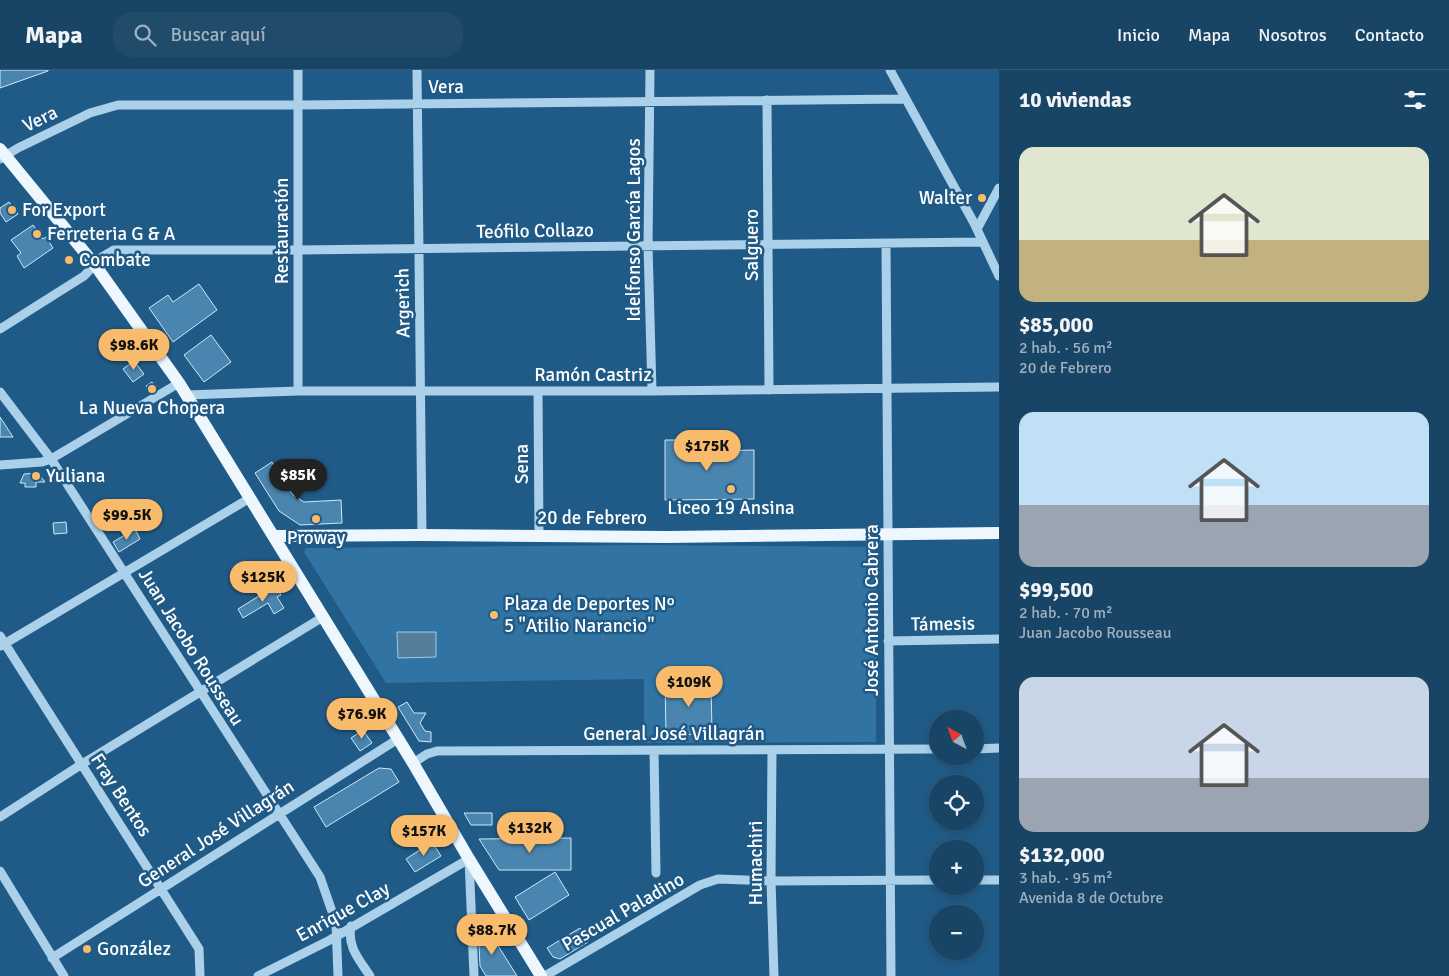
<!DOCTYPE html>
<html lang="es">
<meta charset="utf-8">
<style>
:root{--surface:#184465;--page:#214b6b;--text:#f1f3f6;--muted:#9fb0bf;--line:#365c79;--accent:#f7bb6b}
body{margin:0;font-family:Signika,sans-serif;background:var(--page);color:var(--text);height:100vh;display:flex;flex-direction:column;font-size:19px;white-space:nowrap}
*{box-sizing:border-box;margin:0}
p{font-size:16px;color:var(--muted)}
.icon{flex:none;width:28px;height:28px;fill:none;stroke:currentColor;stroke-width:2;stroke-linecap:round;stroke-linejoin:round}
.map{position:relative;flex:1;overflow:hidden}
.drawer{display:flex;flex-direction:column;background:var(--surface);width:450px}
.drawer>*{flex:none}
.needle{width:32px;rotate:319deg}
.buttons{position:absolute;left:929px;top:640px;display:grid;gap:10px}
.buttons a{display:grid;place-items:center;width:55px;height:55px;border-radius:50%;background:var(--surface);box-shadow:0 2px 8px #0003,0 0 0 1px var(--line);font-size:25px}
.price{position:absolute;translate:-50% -42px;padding:0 11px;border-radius:18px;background:var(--accent);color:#111;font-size:16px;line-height:32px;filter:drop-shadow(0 1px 2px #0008)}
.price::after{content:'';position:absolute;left:50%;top:30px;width:15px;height:11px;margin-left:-8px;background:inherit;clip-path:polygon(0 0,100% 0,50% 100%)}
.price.selected{background:#222;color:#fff}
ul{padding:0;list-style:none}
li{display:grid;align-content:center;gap:10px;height:265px;padding:0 20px}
li span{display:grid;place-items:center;height:155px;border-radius:15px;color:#555}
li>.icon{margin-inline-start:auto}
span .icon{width:90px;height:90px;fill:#fffc;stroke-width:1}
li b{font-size:21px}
h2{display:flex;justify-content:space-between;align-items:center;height:60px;padding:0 20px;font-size:21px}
header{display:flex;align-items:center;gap:30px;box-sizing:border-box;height:70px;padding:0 25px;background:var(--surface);border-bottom:1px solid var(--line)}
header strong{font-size:24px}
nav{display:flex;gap:28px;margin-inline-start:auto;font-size:18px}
.search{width:350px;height:45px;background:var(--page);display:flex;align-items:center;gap:12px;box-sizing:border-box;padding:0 18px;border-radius:20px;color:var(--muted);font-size:19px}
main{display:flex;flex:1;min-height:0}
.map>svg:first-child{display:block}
.green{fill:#3174a3}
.water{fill:#547e9c;stroke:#9ecdeb}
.building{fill:#4985af;stroke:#cfe7f8}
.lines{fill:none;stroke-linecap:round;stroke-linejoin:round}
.minor{stroke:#aad0ea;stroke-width:9}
.major{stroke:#eef7fe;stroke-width:12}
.poi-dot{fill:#f7bb6b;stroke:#205b87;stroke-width:2}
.labels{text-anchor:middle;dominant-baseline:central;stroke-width:5;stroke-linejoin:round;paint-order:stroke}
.street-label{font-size:19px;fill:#fff;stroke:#205b87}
.poi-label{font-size:19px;fill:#fff;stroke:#205b87;text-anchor:start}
</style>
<header>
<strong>Mapa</strong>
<div class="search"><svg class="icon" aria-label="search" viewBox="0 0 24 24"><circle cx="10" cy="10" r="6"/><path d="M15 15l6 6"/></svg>Buscar aquí</div>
<nav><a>Inicio</a><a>Mapa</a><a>Nosotros</a><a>Contacto</a></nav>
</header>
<main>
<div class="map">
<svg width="999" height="906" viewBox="0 0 999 906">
<rect width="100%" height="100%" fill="#205b87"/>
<!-- green -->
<path class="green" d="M644,475l232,2v195l-232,1v-64l-258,4 -82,-131 2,-4z"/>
<!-- water -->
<path class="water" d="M397,562h39v25l-38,1z"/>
<!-- building -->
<path class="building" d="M0,0h48v1l-48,17z
M9,132l9,12 -12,8 -6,-9v-5z
M33,155l10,14 3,-2 7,11 -29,20 -7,-12 4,-3 -10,-13z
M199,214l18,26 -44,32 -24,-34 19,-13 5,7z
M211,265l20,27 -27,20 -20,-27z
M134,291l10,13 -11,8 -10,-13z
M152,312l5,7 -6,4 -5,-7z
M0,347l13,20h-13z
M665,370h49v11l40,-1v49l-89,1z
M272,392l21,33 11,7 37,-2 1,23 -42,2 -21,-14 -24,-38z
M38,403l7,9h-9v5h-11v-4h-5l4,-9z
M66,452l1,11 -13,1 -1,-11z
M135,459l5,10 -21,13 -6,-10z
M275,516l6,9 -4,2 7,11 -10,6 -6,-11 -25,15 -5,-9z
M711,611l1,53 -46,1 -1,-53z
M407,632l7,11h12l-6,10 5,8 6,1v10l-12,-1 -21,-34z
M363,660l9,13 -12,8 -9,-13z
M379,698l12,1 8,13 -73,45 -12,-20z
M464,743h28v12h-21z
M571,768v32h-72l-20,-31z
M432,772l9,14 -26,16 -9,-13z
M555,802l14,23 -40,25 -14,-23z
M484,853l33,53h-31l-6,-10 -2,-39z
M580,858l8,14 -28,17 -7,-2 -6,-9z"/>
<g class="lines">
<!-- minor -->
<path class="minor" d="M298,0v321
M417,0l5,465
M650,0l-2,176 4,145
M890,0l84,153 25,53
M767,30l2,290
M0,89l18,-11 72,-35 28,-8h180l607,-6
M977,159l22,-41
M886,174l5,732
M0,259l84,-53 18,-19 12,-7h184l684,-8
M538,321l1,146
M0,322l51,67 269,418 16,46 2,53
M187,325l111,-4h354l347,-4
M0,395l42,-3 9,-3 128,-76
M0,566l199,313 1,27
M888,571l111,-2
M1,576l249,-148
M975,679l24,-1
M772,680l-1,131 3,95
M654,681l2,122
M413,693l14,-9 10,-3 501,-2
M0,747l82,-53 241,-147
M0,801l64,105
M975,810h24
M351,856c-4,21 8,33 19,50
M52,888l346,-219
M258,906l72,-36 139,-81 5,117
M545,906l155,-91 18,-6 53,2 167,-1"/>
<!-- major -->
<path class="major" d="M0,79l95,116 84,118 234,380 56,96 72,117
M275,466l147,-1 246,2 331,-4"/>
</g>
<!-- markers -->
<g class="poi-dot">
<circle cx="982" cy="128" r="5"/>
<circle cx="12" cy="140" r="5"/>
<circle cx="37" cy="164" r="5"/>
<circle cx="69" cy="190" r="5"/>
<circle cx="152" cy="319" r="5"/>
<circle cx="36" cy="406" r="5"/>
<circle cx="731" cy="419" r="5"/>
<circle cx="316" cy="449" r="5"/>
<circle cx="494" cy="545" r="5"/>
<circle cx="87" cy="879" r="5"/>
</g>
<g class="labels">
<!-- street labels -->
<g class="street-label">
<text x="446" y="17">Vera</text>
<text transform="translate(40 49) rotate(-26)">Vera</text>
<text transform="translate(634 160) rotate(-90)">Idelfonso García Lagos</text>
<text transform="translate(282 161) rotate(-90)">Restauración</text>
<text transform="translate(535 161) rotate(-1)">Teófilo Collazo</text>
<text transform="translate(752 175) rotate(-90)">Salguero</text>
<text transform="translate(403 233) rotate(-91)">Argerich</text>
<text x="593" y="305">Ramón Castriz</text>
<text transform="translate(522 394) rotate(-90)">Sena</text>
<text x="592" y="448">20 de Febrero</text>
<text transform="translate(872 540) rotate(-90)">José Antonio Cabrera</text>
<text transform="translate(943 554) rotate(-1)">Támesis</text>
<text transform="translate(191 577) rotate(58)">Juan Jacobo Rousseau</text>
<text x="674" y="664">General José Villagrán</text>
<text transform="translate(121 725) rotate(57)">Fray Bentos</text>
<text transform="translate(216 764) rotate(-33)">General José Villagrán</text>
<text transform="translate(756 793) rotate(-90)">Humachiri</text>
<text transform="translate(343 842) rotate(-29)">Enrique Clay</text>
<text transform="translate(623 842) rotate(-30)">Pascual Paladino</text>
</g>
<!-- poi labels -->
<g class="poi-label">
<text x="972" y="128" text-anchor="end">Walter</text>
<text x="22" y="140">For Export</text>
<text x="47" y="164">Ferreteria G &amp; A</text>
<text x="79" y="190">Combate</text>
<text x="152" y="338" text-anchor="middle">La Nueva Chopera</text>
<text x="46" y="406">Yuliana</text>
<text x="731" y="438" text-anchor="middle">Liceo 19 Ansina</text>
<text x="316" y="468" text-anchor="middle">Proway</text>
<text x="504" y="534">Plaza de Deportes Nº<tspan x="504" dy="22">5 "Atilio Narancio"</tspan></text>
<text x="97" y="879">González</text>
</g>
</g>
</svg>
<div class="buttons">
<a><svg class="needle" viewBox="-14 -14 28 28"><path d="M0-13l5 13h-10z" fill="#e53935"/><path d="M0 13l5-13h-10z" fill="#9fb0bf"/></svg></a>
<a><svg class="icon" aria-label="locate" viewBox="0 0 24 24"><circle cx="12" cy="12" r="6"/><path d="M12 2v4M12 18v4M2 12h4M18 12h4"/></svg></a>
<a>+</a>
<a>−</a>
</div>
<b class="price" style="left:134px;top:301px">$98.6K</b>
<b class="price" style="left:707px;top:402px">$175K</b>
<b class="price selected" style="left:298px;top:431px">$85K</b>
<b class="price" style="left:127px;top:471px">$99.5K</b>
<b class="price" style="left:263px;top:533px">$125K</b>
<b class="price" style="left:689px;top:638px">$109K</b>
<b class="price" style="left:362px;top:670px">$76.9K</b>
<b class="price" style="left:530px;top:784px">$132K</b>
<b class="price" style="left:424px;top:787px">$157K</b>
<b class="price" style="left:492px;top:886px">$88.7K</b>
</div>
<section class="drawer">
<h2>10 viviendas<svg class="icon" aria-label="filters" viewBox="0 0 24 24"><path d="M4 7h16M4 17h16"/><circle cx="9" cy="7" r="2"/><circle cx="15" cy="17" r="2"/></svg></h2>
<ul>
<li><span style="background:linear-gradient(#dfe7d0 60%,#c2b280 0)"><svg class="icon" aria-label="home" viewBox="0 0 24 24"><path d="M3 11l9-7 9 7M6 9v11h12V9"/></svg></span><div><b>$85,000</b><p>2 hab. · 56 m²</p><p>20 de Febrero</p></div></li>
<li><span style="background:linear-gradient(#bfe0f5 60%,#9aa5b1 0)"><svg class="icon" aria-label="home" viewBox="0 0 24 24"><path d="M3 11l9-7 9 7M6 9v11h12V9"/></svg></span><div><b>$99,500</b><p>2 hab. · 70 m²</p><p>Juan Jacobo Rousseau</p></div></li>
<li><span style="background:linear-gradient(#c9d6e8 65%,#9aa5b1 0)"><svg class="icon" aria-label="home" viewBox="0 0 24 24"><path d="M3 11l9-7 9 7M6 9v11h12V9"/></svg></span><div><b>$132,000</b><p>3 hab. · 95 m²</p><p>Avenida 8 de Octubre</p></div></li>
</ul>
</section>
</main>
